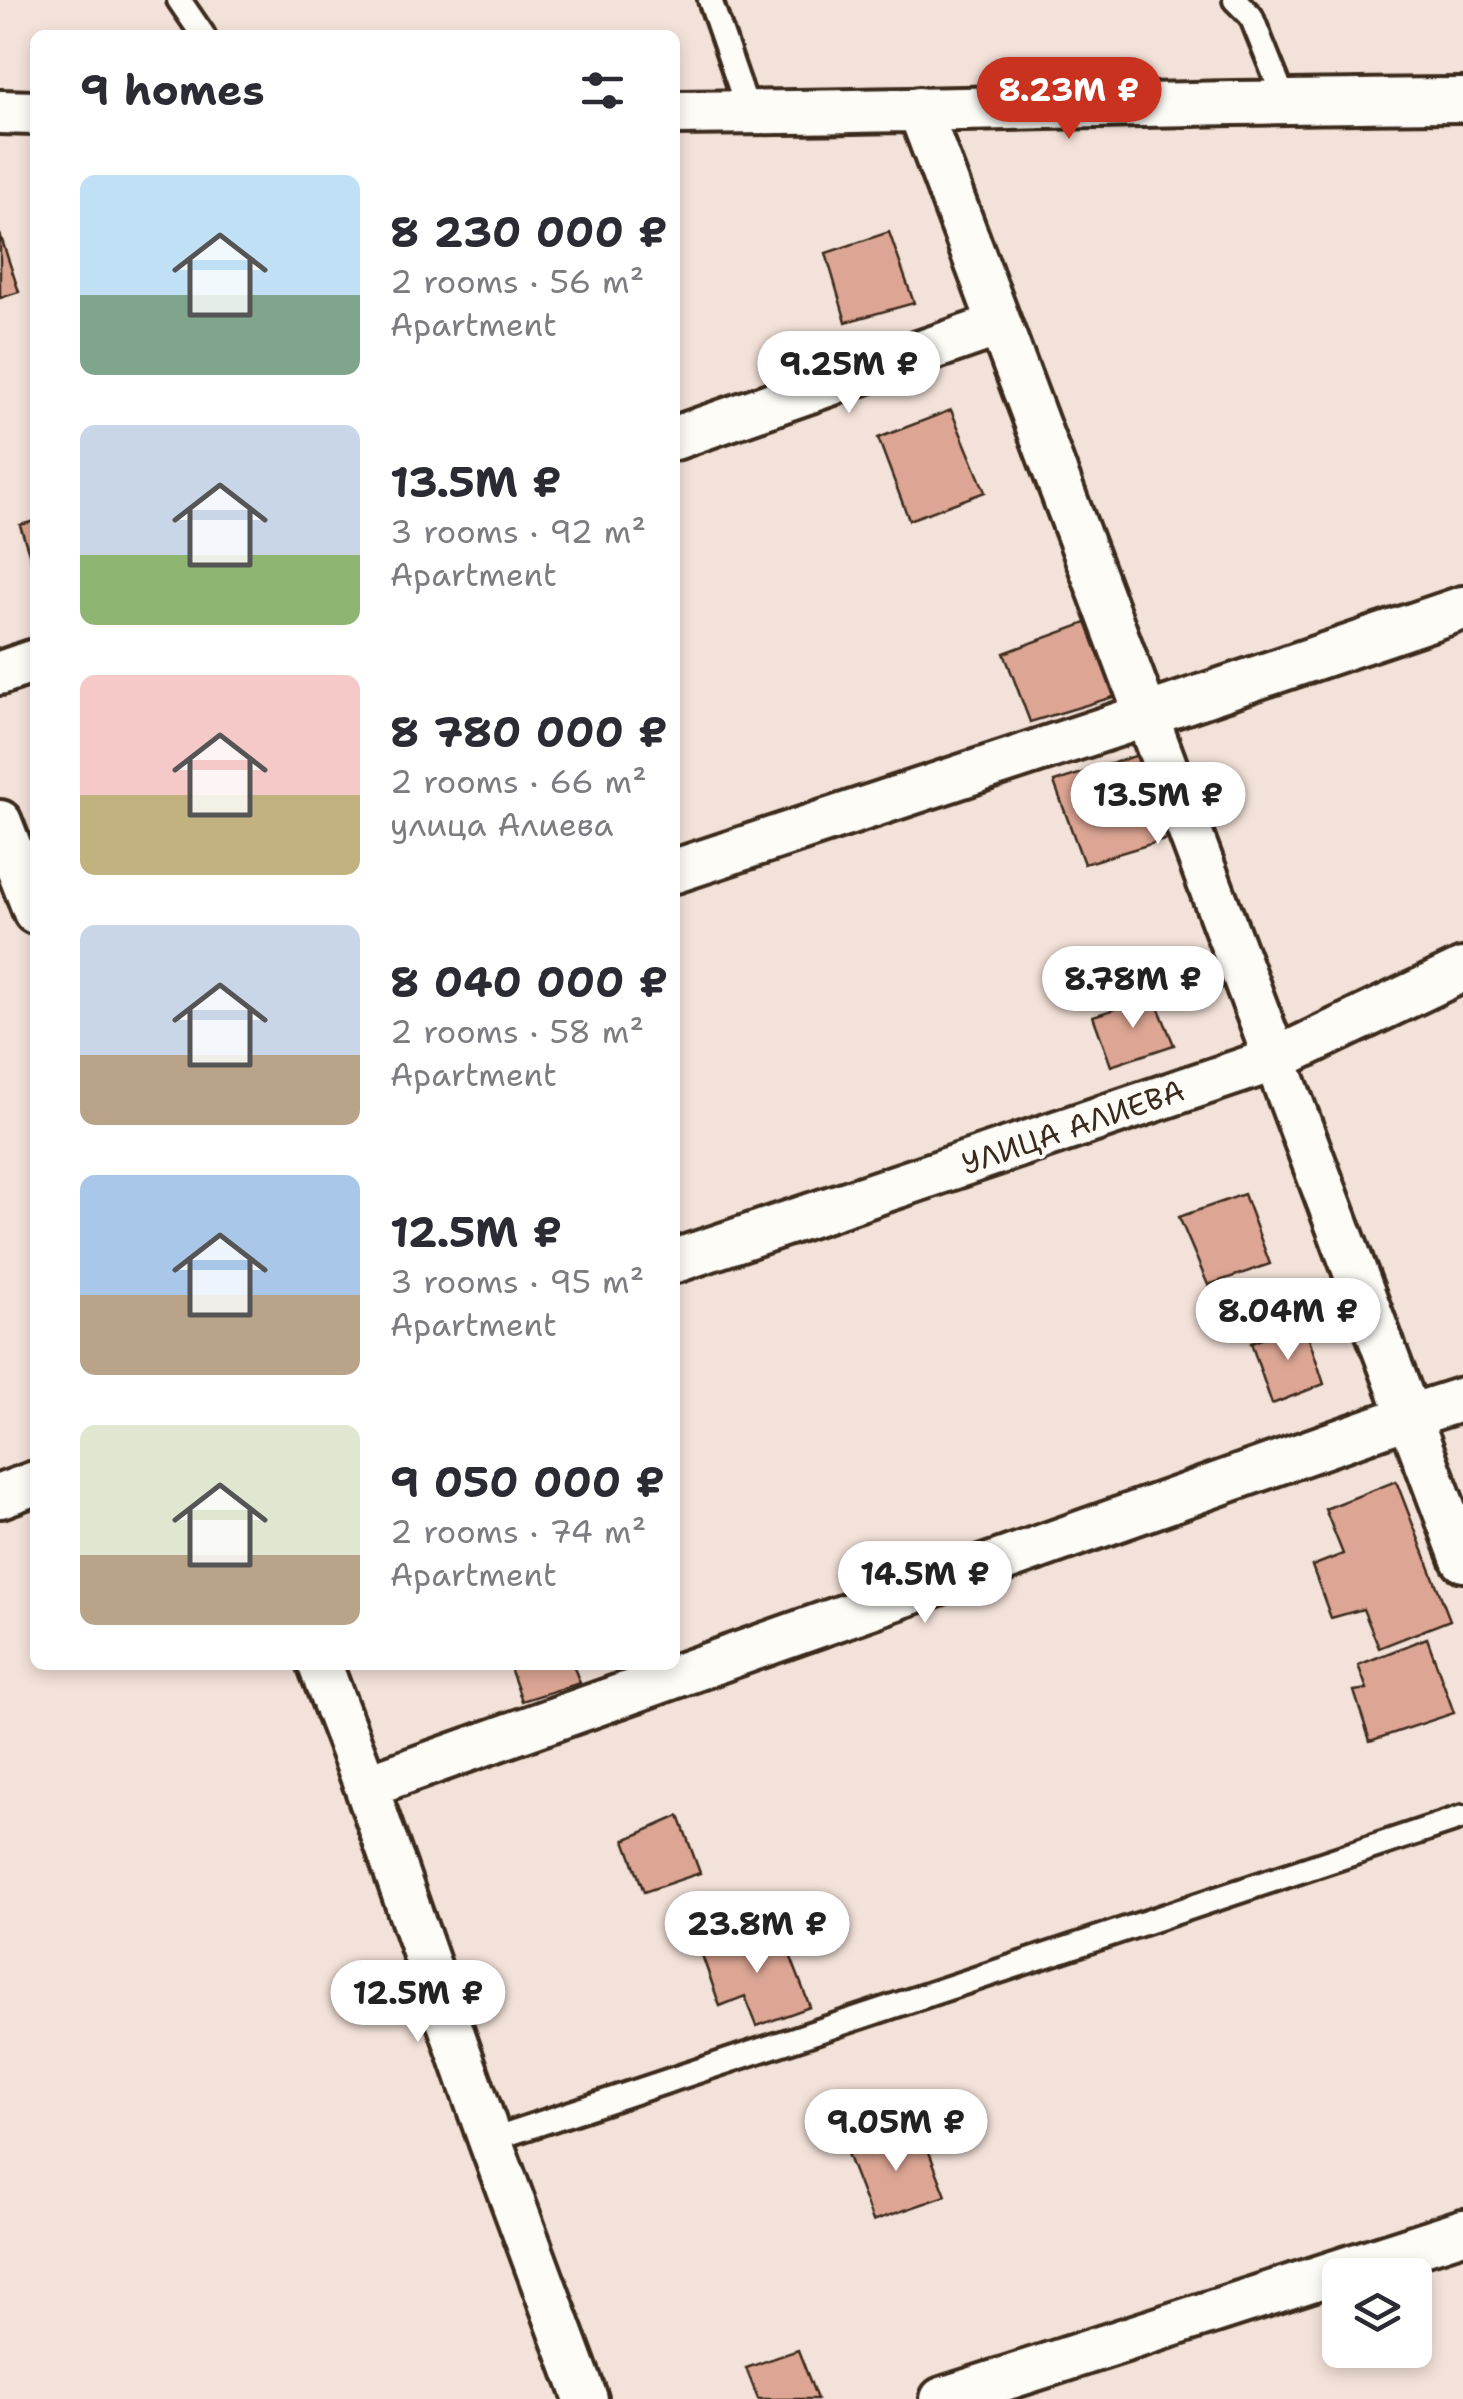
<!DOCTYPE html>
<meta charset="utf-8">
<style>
:root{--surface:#fff;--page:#f2f2f3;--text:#2b2b33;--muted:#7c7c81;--accent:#c8321e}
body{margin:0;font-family:"Shantell Sans",sans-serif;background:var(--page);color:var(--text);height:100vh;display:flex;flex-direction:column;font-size:38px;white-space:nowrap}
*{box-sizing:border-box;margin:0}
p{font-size:32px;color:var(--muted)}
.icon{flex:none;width:55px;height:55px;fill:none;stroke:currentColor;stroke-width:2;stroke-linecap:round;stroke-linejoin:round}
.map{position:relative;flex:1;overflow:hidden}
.panel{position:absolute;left:30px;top:30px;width:650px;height:1640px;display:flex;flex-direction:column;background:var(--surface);border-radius:15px;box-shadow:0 5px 15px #0003}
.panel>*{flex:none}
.fabs{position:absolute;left:1322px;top:2258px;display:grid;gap:20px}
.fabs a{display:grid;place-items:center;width:110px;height:110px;border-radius:15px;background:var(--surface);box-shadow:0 5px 15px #0003;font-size:50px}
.price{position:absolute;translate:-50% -85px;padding:0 22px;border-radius:35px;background:#fff;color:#222;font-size:32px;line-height:65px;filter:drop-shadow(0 2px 5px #0008)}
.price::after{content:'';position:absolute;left:50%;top:60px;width:30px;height:22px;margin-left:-15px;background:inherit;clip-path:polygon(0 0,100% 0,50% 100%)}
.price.active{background:var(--accent);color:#fff}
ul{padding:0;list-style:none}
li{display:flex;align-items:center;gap:30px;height:250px;padding:0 50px}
li span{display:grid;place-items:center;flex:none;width:280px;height:200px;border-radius:15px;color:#555}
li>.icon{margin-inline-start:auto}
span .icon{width:120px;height:120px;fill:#fffc;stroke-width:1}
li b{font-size:42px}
h2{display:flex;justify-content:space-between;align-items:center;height:120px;padding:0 50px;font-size:42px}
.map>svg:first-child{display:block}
.building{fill:#dda694;stroke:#3b2a1e;stroke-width:2.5}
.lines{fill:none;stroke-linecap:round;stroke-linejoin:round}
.service-casing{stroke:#3b2a1e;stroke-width:30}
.minor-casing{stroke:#3b2a1e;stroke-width:50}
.service{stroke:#fdfcf7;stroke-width:22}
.minor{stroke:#fdfcf7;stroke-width:42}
.labels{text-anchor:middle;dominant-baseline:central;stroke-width:8;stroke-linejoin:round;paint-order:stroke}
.street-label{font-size:30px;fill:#3b2a1e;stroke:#fdfcf7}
</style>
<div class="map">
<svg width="1463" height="2399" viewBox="0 0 1463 2399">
<rect width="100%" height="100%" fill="#f3e2d9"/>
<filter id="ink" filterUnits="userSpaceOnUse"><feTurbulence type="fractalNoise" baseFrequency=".01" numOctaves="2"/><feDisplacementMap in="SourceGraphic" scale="20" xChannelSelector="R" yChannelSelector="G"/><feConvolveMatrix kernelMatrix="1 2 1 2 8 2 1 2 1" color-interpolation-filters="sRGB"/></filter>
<g filter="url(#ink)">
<!-- building -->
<path class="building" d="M889,232l25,71 -68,19 -20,-69z
M0,234l19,58 -19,6z
M951,410l34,82 -76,28 -31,-82z
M35,521v51l-15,-47z
M1094,620l26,75 -90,27 -26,-69z
M1141,754l30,84 -87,26 -30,-82z
M1154,997l20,48 -63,21 -18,-50z
M1244,1194l26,70 -62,21 -29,-68z
M1304,1323l20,61 -52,20 -21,-61z
M1396,1481l54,139 -71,28 -16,-39 -32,9 -19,-52 31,-12 -18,-45z
M1427,1638l27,75 -84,28 -16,-50 13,-2 -9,-24z
M509,1665h64l7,18 -58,18z
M679,1816l21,57 -56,19 -19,-52z
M779,1926l31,81 -53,19 -12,-30 -25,10 -19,-54z
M919,2126l27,70 -73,25 -27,-70z
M798,2350l19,49h-59l-12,-31z"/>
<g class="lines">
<!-- service casing -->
<g class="service-casing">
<path id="service" d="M179,0l24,35
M710,0l39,113
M1235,0l16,16 34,85
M490,2140l973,-323"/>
</g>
<!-- minor casing -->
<g class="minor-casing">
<path id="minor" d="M919,109l544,1451
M0,112l35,1
M675,113c263,-1 525,-12 788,-13
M675,438l324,-113
M0,673l35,-12
M0,822l35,90
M675,871l472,-156 316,-107
M675,1261l601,-202 187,-89
M0,1496l35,-13
M320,1665l46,121 124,354 96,259
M366,1786l1044,-370 53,-17
M942,2399l521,-168"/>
</g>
<!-- service -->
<use href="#service" class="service"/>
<!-- minor -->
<use href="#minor" class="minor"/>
</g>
</g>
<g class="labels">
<!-- street labels -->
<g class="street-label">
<text transform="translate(1073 1127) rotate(-19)">УЛИЦА АЛИЕВА</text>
</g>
</g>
</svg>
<div class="fabs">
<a><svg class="icon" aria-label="layers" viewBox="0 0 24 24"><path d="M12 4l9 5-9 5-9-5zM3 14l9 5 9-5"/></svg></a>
</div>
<b class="price active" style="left:1069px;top:142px">8.23M ₽</b>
<b class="price" style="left:849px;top:416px">9.25M ₽</b>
<b class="price" style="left:1158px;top:847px">13.5M ₽</b>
<b class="price" style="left:1133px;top:1031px">8.78M ₽</b>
<b class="price" style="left:1288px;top:1363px">8.04M ₽</b>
<b class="price" style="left:925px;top:1626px">14.5M ₽</b>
<b class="price" style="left:757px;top:1976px">23.8M ₽</b>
<b class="price" style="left:418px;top:2045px">12.5M ₽</b>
<b class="price" style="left:896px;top:2174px">9.05M ₽</b>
<section class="panel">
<h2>9 homes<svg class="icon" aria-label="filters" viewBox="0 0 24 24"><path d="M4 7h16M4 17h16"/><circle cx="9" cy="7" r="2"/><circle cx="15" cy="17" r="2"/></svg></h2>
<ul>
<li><span style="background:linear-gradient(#bfe0f5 60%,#7fa58c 0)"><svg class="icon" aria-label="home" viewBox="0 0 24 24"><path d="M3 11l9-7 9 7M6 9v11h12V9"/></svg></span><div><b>8 230 000 ₽</b><p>2 rooms · 56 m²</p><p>Apartment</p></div></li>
<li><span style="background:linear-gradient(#c9d6e8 65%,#8fb573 0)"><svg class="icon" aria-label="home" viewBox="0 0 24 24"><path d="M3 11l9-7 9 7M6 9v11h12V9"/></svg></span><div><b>13.5M ₽</b><p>3 rooms · 92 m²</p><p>Apartment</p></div></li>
<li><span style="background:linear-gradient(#f6c9c9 60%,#c2b280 0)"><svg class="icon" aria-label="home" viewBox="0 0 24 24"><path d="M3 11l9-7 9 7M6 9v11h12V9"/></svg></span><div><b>8 780 000 ₽</b><p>2 rooms · 66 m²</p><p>улица Алиева</p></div></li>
<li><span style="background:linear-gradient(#c9d6e8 65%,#b9a48a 0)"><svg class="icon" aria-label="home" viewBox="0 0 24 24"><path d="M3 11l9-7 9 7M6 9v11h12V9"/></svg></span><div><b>8 040 000 ₽</b><p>2 rooms · 58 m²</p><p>Apartment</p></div></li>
<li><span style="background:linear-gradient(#a9c7e8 60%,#b9a48a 0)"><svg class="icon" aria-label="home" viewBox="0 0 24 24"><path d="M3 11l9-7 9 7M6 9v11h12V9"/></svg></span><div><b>12.5M ₽</b><p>3 rooms · 95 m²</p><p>Apartment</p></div></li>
<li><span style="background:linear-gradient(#dfe7d0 65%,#b9a48a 0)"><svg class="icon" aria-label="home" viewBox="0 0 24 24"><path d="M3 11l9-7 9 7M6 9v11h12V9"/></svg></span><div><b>9 050 000 ₽</b><p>2 rooms · 74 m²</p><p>Apartment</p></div></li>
</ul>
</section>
</div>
